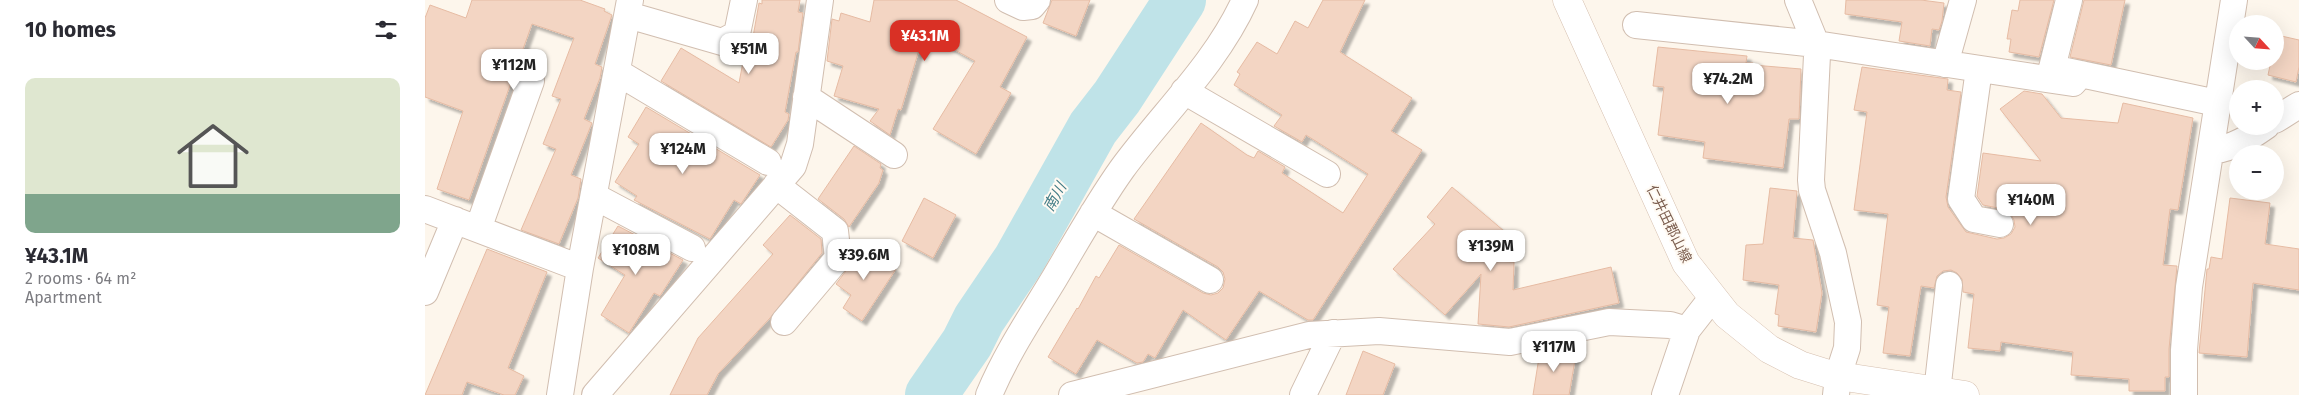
<!DOCTYPE html>
<meta charset="utf-8">
<style>
:root{--surface:#fff;--page:#f2f2f3;--text:#2b2b33;--muted:#7c7c81;--line:#e1e1e2;--accent:#d93025}
body{margin:0;font-family:"Fira Sans","Noto Sans JP",sans-serif;background:var(--page);color:var(--text);height:100vh;display:flex;flex-direction:column;font-size:19px;white-space:nowrap}
*{box-sizing:border-box;margin:0}
p{font-size:16px;color:var(--muted)}
.icon{flex:none;width:28px;height:28px;fill:none;stroke:currentColor;stroke-width:2;stroke-linecap:round;stroke-linejoin:round}
.map{position:relative;flex:1;overflow:hidden}
.panel{display:flex;flex-direction:column;background:var(--surface);width:425px}
.panel>*{flex:none}
.needle{width:32px;rotate:116deg}
.tools{position:absolute;left:1804px;top:15px;display:grid;gap:10px}
.tools a{display:grid;place-items:center;width:55px;height:55px;border-radius:50%;background:var(--surface);box-shadow:0 5px 20px #0002;font-size:25px}
.price{position:absolute;translate:-50% -42px;padding:0 11px;border-radius:10px;background:#fff;color:#222;font-size:16px;line-height:32px;filter:drop-shadow(0 1px 2px #0008)}
.price::after{content:'';position:absolute;left:50%;top:30px;width:15px;height:11px;margin-left:-8px;background:inherit;clip-path:polygon(0 0,100% 0,50% 100%)}
.price.selected{background:var(--accent);color:#fff}
ul{padding:0;list-style:none}
li{display:grid;align-content:center;gap:10px;height:265px;padding:0 25px}
li+li{border-top:1px solid var(--line)}
li span{display:grid;place-items:center;height:155px;border-radius:10px;color:#555}
li>.icon{margin-inline-start:auto}
span .icon{width:90px;height:90px;fill:#fffc;stroke-width:1}
li b{font-size:21px}
h2{display:flex;justify-content:space-between;align-items:center;height:60px;padding:0 25px;font-size:21px}
main{display:flex;flex:1;min-height:0}
.map>svg:first-child{display:block}
.lines{fill:none;stroke-linecap:round;stroke-linejoin:round}
.river{stroke:#bfe3e8;stroke-width:52}
.building{fill:#f3d5c3;stroke:#e6bba3;filter:url(#shadow)}
.street-casing{stroke:#d1beb0;stroke-width:28}
.secondary-casing{stroke:#d6c0b0;stroke-width:29}
.street{stroke:#fff;stroke-width:26}
.secondary{stroke:#fff;stroke-width:28}
.labels{text-anchor:middle;dominant-baseline:central;stroke-width:4;stroke-linejoin:round;paint-order:stroke}
.street-label{font-size:14px;fill:#7a5c4d;stroke:#fffaf3}
.water-label{font-size:15px;font-style:italic;fill:#437c86;stroke:#fffaf3}
</style>
<main>
<section class="panel">
<h2>10 homes<svg class="icon" aria-label="filters" viewBox="0 0 24 24"><path d="M4 7h16M4 17h16"/><circle cx="9" cy="7" r="2"/><circle cx="15" cy="17" r="2"/></svg></h2>
<ul>
<li><span style="background:linear-gradient(#dfe7d0 75%,#7fa58c 0)"><svg class="icon" aria-label="home" viewBox="0 0 24 24"><path d="M3 11l9-7 9 7M6 9v11h12V9"/></svg></span><div><b>¥43.1M</b><p>2 rooms · 64 m²</p><p>Apartment</p></div></li>
</ul>
</section>
<div class="map">
<svg width="1874" height="395" viewBox="0 0 1874 395">
<defs>
<filter id="shadow"><feDropShadow dx="4.5" dy="4.5" stdDeviation="1" flood-color="#0004"/></filter>
</defs>
<rect width="100%" height="100%" fill="#fdf6ec"/>
<g class="lines">
<!-- river -->
<path class="river" d="M506,395l36,-52 12,-24 40,-59 74,-132 24,-31 63,-97"/>
</g>
<!-- building -->
<path class="building" d="M47,0h108l25,9 -1,2 8,4 -17,49 7,3 -2,11 -16,41 8,4 -21,52 10,4 -3,19 -19,46 -38,-14 35,-81 -13,-5 18,-45 -9,-3 22,-58 -42,-14 -63,176 -32,-11 26,-78 -38,-14v-79l5,-13 36,13z
M337,0h38l-2,12 5,1 -5,39h-2l-11,60 4,2 -1,6 -17,27 -110,-66 20,-33 58,35 7,-37 7,-9 6,-34 3,1z
M449,0h82l71,37 -27,50 11,6 -35,61 -43,-25 42,-68 -51,-28 -23,77 -3,-1 -8,26 -20,-14 9,-12 -45,-13 9,-30 -16,-5 5,-42 7,2 2,-8 29,9z
M627,0h38l-14,36 -33,-13z
M898,0h42l-25,52 72,46 -21,33 31,19 -109,170h-5l-49,-29 -33,49 -43,-30 -28,48 -7,-4 -5,8 -6,1 -40,-23 -21,34 -28,-17 29,-49 1,1 18,-33 3,2 20,-33 84,48 8,2 7,-2 5,-5 2,-9 -2,-7 -5,-5 -84,-48 67,-96 46,32 7,3 4,-7 27,16 -3,6 61,40 25,-39 -62,-39 -4,7 -28,-16 8,-11 -48,-30 6,-11 -3,-2 20,-30 20,12 18,-33 13,7z
M1421,0h75l23,3 -2,18 -3,9 -7,-1 -2,17 -31,-5 3,-19 -57,-8z
M1595,0h34l-15,57 -30,-5 2,-13h-4l5,-29 6,1z
M1659,0h41l-14,65 -41,-8z
M1852,35l22,5v27l-3,15 -28,-7 3,-14h4z
M1233,47l89,9 -1,7h7v2l48,4 -2,50h-10l-6,49 -80,-10 2,-16 -47,-7 6,-48 -11,-1z
M1437,67l86,12 -1,11 14,2 -15,105 2,10 18,25 31,7 7,-1 7,-4 4,-7 -1,-7 -4,-7 -7,-4 -20,-4 -6,-9 6,-43 58,8 -41,-52 24,-18 18,3 19,24 57,5 5,-20 70,15 -15,92 -8,-1 -7,56 14,1 -8,83v28h-4v14h-36v-12l-58,-4 2,-23 -72,-10 -1,9 -32,-3 6,-54 -11,-2 -1,-13 -5,-6 -6,-3 -8,1 -6,5 -3,12 -13,-2 -11,70 -27,-3 6,-46 -12,-2 11,-91 -34,-4 13,-98 -13,-2z
M221,107l114,68 -19,29 -7,-4 -24,39 -76,-39 3,-4 -22,-14 24,-38 -11,-7z
M429,146l27,18 -1,4 3,2 -4,13 -30,44 -5,-8 -26,-20z
M1027,187l52,44 -26,29 36,2 -1,28 98,-23 8,36 -110,24 -31,-3 3,-50 -36,41 -52,-46 42,-45 -8,-7z
M1345,188l27,3 -4,47 20,2 9,53 -6,39 -38,-6 1,-11 -4,-1 4,-29 -36,-5 3,-35 17,-1z
M499,198l32,17 -23,43 -31,-17z
M1805,198l40,5 -5,41 34,5v41l-46,-7 -6,74 -48,-4 8,-84h2l2,-12 11,2z
M365,215l31,24 1,14 -52,65 -52,56 -11,21h-37l28,-57 75,-84 -10,-9z
M193,226l65,34 -23,36 -6,-3 -25,40 -28,-18 24,-40 -27,-17z
M426,240l45,29 -34,52 -19,-13 8,-13 -15,-11 16,-21z
M62,249l60,23 -39,96 16,8 -9,19h-11l-37,-13 -5,13h-37z
M1124,349l27,5 -7,41h-36l7,-44z
M938,351l32,13 -12,31h-37z"/>
<g class="lines">
<!-- street casing -->
<g class="street-casing">
<path id="street" d="M583,0l15,7 9,-1 5,-6
M1373,0l18,44 1,11 -6,125 1,10 21,63 15,69 -1,26 -9,28 -2,19
M1644,0l-17,68 165,35
M203,15l94,27 15,-8 7,-34
M1211,25l180,19 257,39 8,-9
M1520,64l18,-64
M1554,69l-18,130 13,20 26,5
M192,72l151,90
M759,91l143,83
M381,97l88,58
M1850,120l24,-15
M1787,151c21,-3 37,-13 54,-25
M351,185l59,46 3,27 -54,64
M169,196l98,52
M0,209l155,59
M668,213l117,67
M53,229l53,-148
M0,292l30,-72
M1512,392l12,-107
M135,395l20,-127 50,-268
M170,395l198,-229 7,-22 20,-144
M564,395c17,-41 42,-78 65,-116 22,-37 43,-75 68,-110 41,-56 94,-105 123,-169
M647,395l237,-60 70,-4 131,11 99,-20 61,3 17,5
M878,395l30,-62
M1240,395l22,-65 25,-32
M1759,395v-45l5,-63 45,-287"/>
</g>
<!-- secondary casing -->
<g class="secondary-casing">
<path id="secondary" d="M1142,0l119,263 41,52 42,34 31,16 32,10 133,20"/>
</g>
<!-- street -->
<use href="#street" class="street"/>
<!-- secondary -->
<use href="#secondary" class="secondary"/>
</g>
<g class="labels">
<!-- street labels -->
<g class="street-label">
<text transform="translate(1244 224) rotate(64)">仁井田郡山線</text>
</g>
<!-- water labels -->
<g class="water-label">
<text transform="translate(630 197) rotate(-61)">南川</text>
</g>
</g>
</svg>
<div class="tools">
<a><svg class="needle" viewBox="-14 -14 28 28"><path d="M0-13l5 13h-10z" fill="#e53935"/><path d="M0 13l5-13h-10z" fill="#7c7c81"/></svg></a>
<a>+</a>
<a>−</a>
</div>
<b class="price selected" style="left:500px;top:62px">¥43.1M</b>
<b class="price" style="left:324px;top:75px">¥51M</b>
<b class="price" style="left:89px;top:91px">¥112M</b>
<b class="price" style="left:1303px;top:105px">¥74.2M</b>
<b class="price" style="left:258px;top:175px">¥124M</b>
<b class="price" style="left:1606px;top:226px">¥140M</b>
<b class="price" style="left:1066px;top:272px">¥139M</b>
<b class="price" style="left:211px;top:276px">¥108M</b>
<b class="price" style="left:439px;top:281px">¥39.6M</b>
<b class="price" style="left:1129px;top:373px">¥117M</b>
</div>
</main>
